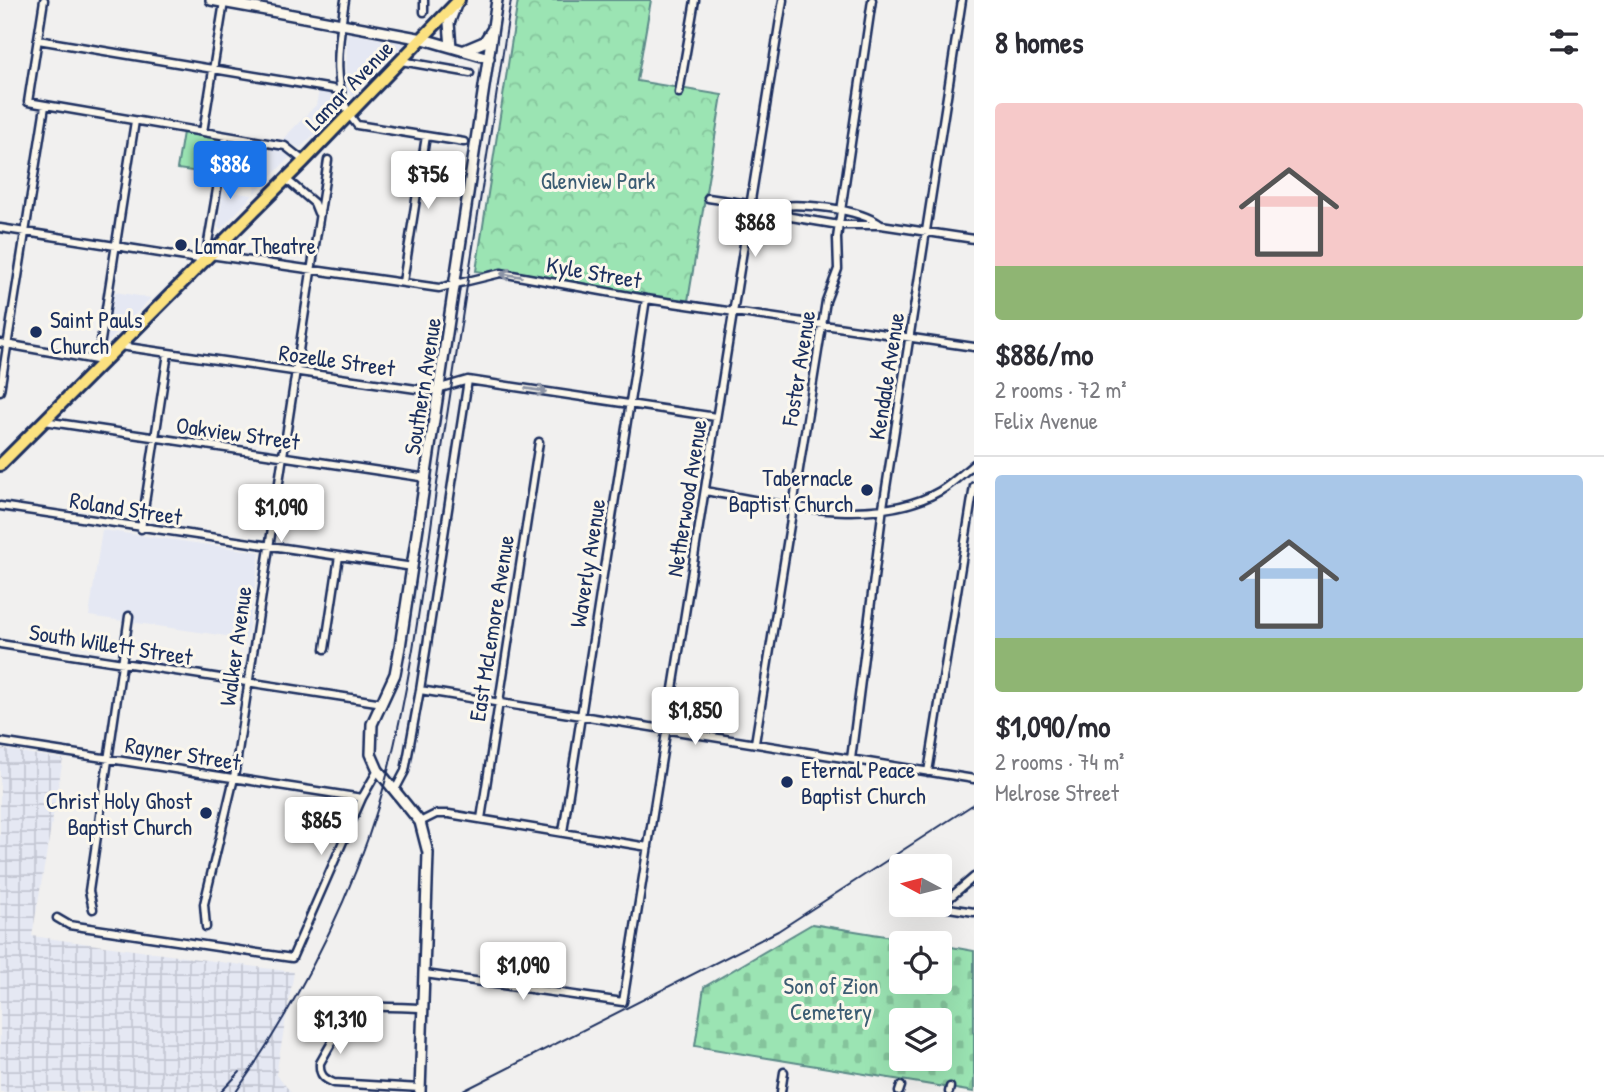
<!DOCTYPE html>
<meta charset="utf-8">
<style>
:root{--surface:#fff;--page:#f7f7f7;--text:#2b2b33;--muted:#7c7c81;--line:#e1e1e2;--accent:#1a73e8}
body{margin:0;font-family:"Patrick Hand",sans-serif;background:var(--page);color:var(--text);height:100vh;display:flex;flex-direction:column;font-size:26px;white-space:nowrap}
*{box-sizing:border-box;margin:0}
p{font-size:23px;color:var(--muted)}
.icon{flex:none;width:38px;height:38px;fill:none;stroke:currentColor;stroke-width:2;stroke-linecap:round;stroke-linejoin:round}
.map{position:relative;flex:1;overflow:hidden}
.details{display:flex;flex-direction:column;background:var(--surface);width:630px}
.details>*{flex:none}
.needle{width:46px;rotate:277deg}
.fabs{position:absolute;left:889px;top:854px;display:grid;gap:14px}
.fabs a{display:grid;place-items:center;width:63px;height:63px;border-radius:7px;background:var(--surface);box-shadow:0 7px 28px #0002;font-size:35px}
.price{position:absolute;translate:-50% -60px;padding:0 16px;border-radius:7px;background:#fff;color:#222;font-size:23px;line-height:46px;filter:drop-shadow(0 2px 4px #0008)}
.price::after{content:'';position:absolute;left:50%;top:42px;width:21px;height:16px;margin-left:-10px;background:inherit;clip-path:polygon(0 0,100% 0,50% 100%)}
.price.selected{background:var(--accent);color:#fff}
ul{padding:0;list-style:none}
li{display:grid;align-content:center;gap:14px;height:371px;padding:0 21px}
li+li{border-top:2px solid var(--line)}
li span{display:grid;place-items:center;height:217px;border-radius:7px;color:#555}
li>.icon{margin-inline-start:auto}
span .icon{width:126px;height:126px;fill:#fffc;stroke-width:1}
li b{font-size:30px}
h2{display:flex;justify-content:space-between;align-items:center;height:84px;padding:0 21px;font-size:30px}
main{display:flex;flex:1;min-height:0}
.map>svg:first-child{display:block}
.built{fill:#e5e8f3}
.industrial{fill:url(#industrial-grid)}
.grass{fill:#9be4b3;stroke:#5b8a88;stroke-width:2}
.cemetery{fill:url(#cemetery-stones);stroke:#5b8a88;stroke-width:2;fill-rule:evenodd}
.park{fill:url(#park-crowns);stroke:#5b8a88;stroke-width:2}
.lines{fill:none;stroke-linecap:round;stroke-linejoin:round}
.minor-casing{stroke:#1b2f5e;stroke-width:11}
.secondary-casing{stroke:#1b2f5e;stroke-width:14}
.primary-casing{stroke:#1b2f5e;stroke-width:16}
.minor{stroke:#fbf7ec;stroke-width:6}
.secondary{stroke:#fbf7ec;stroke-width:9}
.primary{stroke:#fbe180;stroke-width:10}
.rail{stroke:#1b2f5e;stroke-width:2}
.oneway{stroke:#8b93a5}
.poi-dot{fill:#1b2f5e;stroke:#fbf7ec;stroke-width:2.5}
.labels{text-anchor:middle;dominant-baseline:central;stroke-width:6;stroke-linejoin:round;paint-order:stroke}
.street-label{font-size:23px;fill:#1b2f5e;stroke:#fbf7ec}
.park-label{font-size:23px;fill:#3b5c73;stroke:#fbf7ec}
.poi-label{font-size:23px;fill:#1b2f5e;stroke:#fbf7ec;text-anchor:start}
</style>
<main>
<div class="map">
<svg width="974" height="1092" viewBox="0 0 974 1092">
<defs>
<pattern id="industrial-grid" width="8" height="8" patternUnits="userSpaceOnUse" patternTransform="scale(1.75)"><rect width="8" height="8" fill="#e5e8f3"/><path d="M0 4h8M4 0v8" fill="none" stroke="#c4c7d3"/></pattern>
<pattern id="cemetery-stones" width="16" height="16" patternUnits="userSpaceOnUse" patternTransform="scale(1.75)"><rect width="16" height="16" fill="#9be4b3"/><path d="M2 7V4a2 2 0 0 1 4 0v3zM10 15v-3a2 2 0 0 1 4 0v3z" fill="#85c49c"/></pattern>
<pattern id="park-crowns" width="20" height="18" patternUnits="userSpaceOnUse" patternTransform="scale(1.75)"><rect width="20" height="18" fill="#9be4b3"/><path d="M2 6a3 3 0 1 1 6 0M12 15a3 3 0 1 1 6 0" fill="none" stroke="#85c49c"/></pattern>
</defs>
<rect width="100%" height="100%" fill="#f1f0ef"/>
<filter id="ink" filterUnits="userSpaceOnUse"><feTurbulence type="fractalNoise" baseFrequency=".0143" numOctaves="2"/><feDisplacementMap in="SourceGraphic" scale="14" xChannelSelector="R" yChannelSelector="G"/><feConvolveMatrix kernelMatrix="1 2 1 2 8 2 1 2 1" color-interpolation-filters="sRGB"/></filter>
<g filter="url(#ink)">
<!-- built -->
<path class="built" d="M347,33l58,10 -53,53 -6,-7z
M319,91l17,5 3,7 -2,9 -37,36 -18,-8 34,-35z
M260,147l22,3 8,7 -36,37z
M223,191l30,4 -32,34 -3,-1z
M115,292l36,6 -44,45 -1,-1z
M102,530l158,22 -13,87 -158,-23z"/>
<!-- industrial -->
<path class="industrial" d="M0,749l63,10 -31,177 262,36 -18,103 15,17h-291z"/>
<!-- grass -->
<path class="grass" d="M183,132l38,5 -7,37 -37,-5z"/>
<!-- cemetery -->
<path class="cemetery" d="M812,924l116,19h-27v39h39v-37l34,6v141l-279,-46 9,-59zM901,1020h39v39h-39z"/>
<!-- park -->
<path class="park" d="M518,0h133l-14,81 85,14 -34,206 -212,-30z"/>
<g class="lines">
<!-- minor casing -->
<g class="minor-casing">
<path id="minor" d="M44,0l-16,102 257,44 19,15
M345,0c-6,39 -16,93 12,125l107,17
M424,0v12
M38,40l301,50
M401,61l69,12
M679,93l16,-93
M203,132l21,-130
M286,179l28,24 4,10
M708,198l62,9 21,10 48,8h42l93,14
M772,207c28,-5 86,1 109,18
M0,228l205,32 21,-124
M210,255l229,33 62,-15 145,26 328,48
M403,282l23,-146
M0,343l102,18
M120,346l310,45 38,-11 248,37
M98,360l37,-239
M0,391l45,-285
M44,421l383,57
M705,491c69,12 170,38 235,0 12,-7 23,-18 34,-27
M0,506l413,61
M141,529l27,-176
M0,644l383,59
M325,649l14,-93
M420,690l554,89
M0,742l362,56
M755,743l71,-442 12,-32 -1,-31 35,-238
M851,759l32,-252 79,-507
M928,772l46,-286
M395,790l10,-19 15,-81 48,-310
M481,819l58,-377
M420,822l16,-8h13l199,33
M563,832l83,-533
M930,905l44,7
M940,906l34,-29
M93,909l-4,-18 40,-275
M57,918l12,7 223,33 70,-160 16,-28
M206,927l-2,-23 30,-126 94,-618
M425,974l198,28 160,-1002
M420,1088l-86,-5c-10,-4 -15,-8 -14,-20 37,-65 30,-57 103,-55
M781,1092l3,-20
M899,1092l2,-6
M949,1092l1,-5"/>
</g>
<!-- secondary casing -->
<g class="secondary-casing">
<path id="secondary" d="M211,0l212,39 66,19
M451,47l-2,-24 7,-18
M465,50l19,-8 8,-12
M420,1092l8,-239 -8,-31 -42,-52 -7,-16 1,-30 23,-50 5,-27 97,-647"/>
</g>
<!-- primary casing -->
<g class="primary-casing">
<path id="primary" d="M0,465l304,-304 155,-161"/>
</g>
<!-- minor -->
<use href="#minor" class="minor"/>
<!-- secondary -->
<use href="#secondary" class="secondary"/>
<!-- primary -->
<use href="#primary" class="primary"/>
<!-- rail -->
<path class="rail" d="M221,1092l19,-20
M236,1092c66,-96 120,-199 150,-313 29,-112 41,-230 58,-344 23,-145 46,-290 67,-435
M461,1092l317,-161 196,-127"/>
</g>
<!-- one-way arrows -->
<defs><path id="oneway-shaft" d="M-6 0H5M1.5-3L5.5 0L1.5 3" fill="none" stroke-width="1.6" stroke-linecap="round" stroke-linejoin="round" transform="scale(1.75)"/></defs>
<g class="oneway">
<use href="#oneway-shaft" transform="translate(511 275) rotate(-171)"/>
<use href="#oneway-shaft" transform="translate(536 390) rotate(9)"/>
</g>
</g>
<!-- markers -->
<g class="poi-dot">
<circle cx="181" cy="245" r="7"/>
<circle cx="36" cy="332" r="7"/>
<circle cx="867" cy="490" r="7"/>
<circle cx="787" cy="782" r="7"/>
<circle cx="206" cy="813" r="7"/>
</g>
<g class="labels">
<!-- street labels -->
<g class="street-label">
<text transform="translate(349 85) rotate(-46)">Lamar Avenue</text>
<text transform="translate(594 272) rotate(10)">Kyle Street</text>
<text transform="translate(337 360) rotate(8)">Rozelle Street</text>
<text transform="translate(798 368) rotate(-81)">Foster Avenue</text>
<text transform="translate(886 376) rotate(-81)">Kendale Avenue</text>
<text transform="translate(422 386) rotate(-81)">Southern Avenue</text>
<text transform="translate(238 433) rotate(8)">Oakview Street</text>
<text transform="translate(686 498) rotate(-81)">Netherwood Avenue</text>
<text transform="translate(126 508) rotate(9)">Roland Street</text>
<text transform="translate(587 563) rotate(-81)">Waverly Avenue</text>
<text transform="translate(491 628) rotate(-81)">East McLemore Avenue</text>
<text transform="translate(111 644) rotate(9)">South Willett Street</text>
<text transform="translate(235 646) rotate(-82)">Walker Avenue</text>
<text transform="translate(183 753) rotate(9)">Rayner Street</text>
</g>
<!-- park labels -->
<g class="park-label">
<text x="598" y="180">Glenview Park</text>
<text x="831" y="985">Son of Zion<tspan x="831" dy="26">Cemetery</tspan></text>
</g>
<!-- poi labels -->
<g class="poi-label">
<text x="195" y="245">Lamar Theatre</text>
<text x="50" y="319">Saint Pauls<tspan x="50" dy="26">Church</tspan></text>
<text x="853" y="477" text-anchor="end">Tabernacle<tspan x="853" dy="26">Baptist Church</tspan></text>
<text x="801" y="769">Eternal Peace<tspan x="801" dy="26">Baptist Church</tspan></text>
<text x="192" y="800" text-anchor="end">Christ Holy Ghost<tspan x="192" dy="26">Baptist Church</tspan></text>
</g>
</g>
</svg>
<div class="fabs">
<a><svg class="needle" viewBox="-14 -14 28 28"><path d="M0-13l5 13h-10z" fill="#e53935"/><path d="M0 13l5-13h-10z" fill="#7c7c81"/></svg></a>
<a><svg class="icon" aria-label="locate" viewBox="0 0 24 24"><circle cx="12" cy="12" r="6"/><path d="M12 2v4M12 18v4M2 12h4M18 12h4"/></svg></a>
<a><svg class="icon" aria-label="layers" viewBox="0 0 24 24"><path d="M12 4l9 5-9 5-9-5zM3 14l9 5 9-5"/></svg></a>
</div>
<b class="price selected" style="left:230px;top:201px">$886</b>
<b class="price" style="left:428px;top:211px">$756</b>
<b class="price" style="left:755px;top:259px">$868</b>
<b class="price" style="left:281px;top:544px">$1,090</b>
<b class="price" style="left:695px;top:747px">$1,850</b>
<b class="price" style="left:321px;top:857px">$865</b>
<b class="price" style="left:523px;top:1002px">$1,090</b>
<b class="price" style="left:340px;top:1056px">$1,310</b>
</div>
<section class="details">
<h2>8 homes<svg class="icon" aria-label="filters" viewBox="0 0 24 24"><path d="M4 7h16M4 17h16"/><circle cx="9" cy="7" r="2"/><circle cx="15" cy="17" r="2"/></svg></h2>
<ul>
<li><span style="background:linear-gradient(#f6c9c9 75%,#8fb573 0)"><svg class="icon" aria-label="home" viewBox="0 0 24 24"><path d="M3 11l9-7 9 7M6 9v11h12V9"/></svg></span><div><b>$886/mo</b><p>2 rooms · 72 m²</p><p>Felix Avenue</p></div></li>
<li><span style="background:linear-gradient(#a9c7e8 75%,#8fb573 0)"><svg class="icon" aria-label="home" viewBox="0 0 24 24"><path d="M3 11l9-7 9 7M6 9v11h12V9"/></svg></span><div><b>$1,090/mo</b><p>2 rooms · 74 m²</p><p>Melrose Street</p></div></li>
</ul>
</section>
</main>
